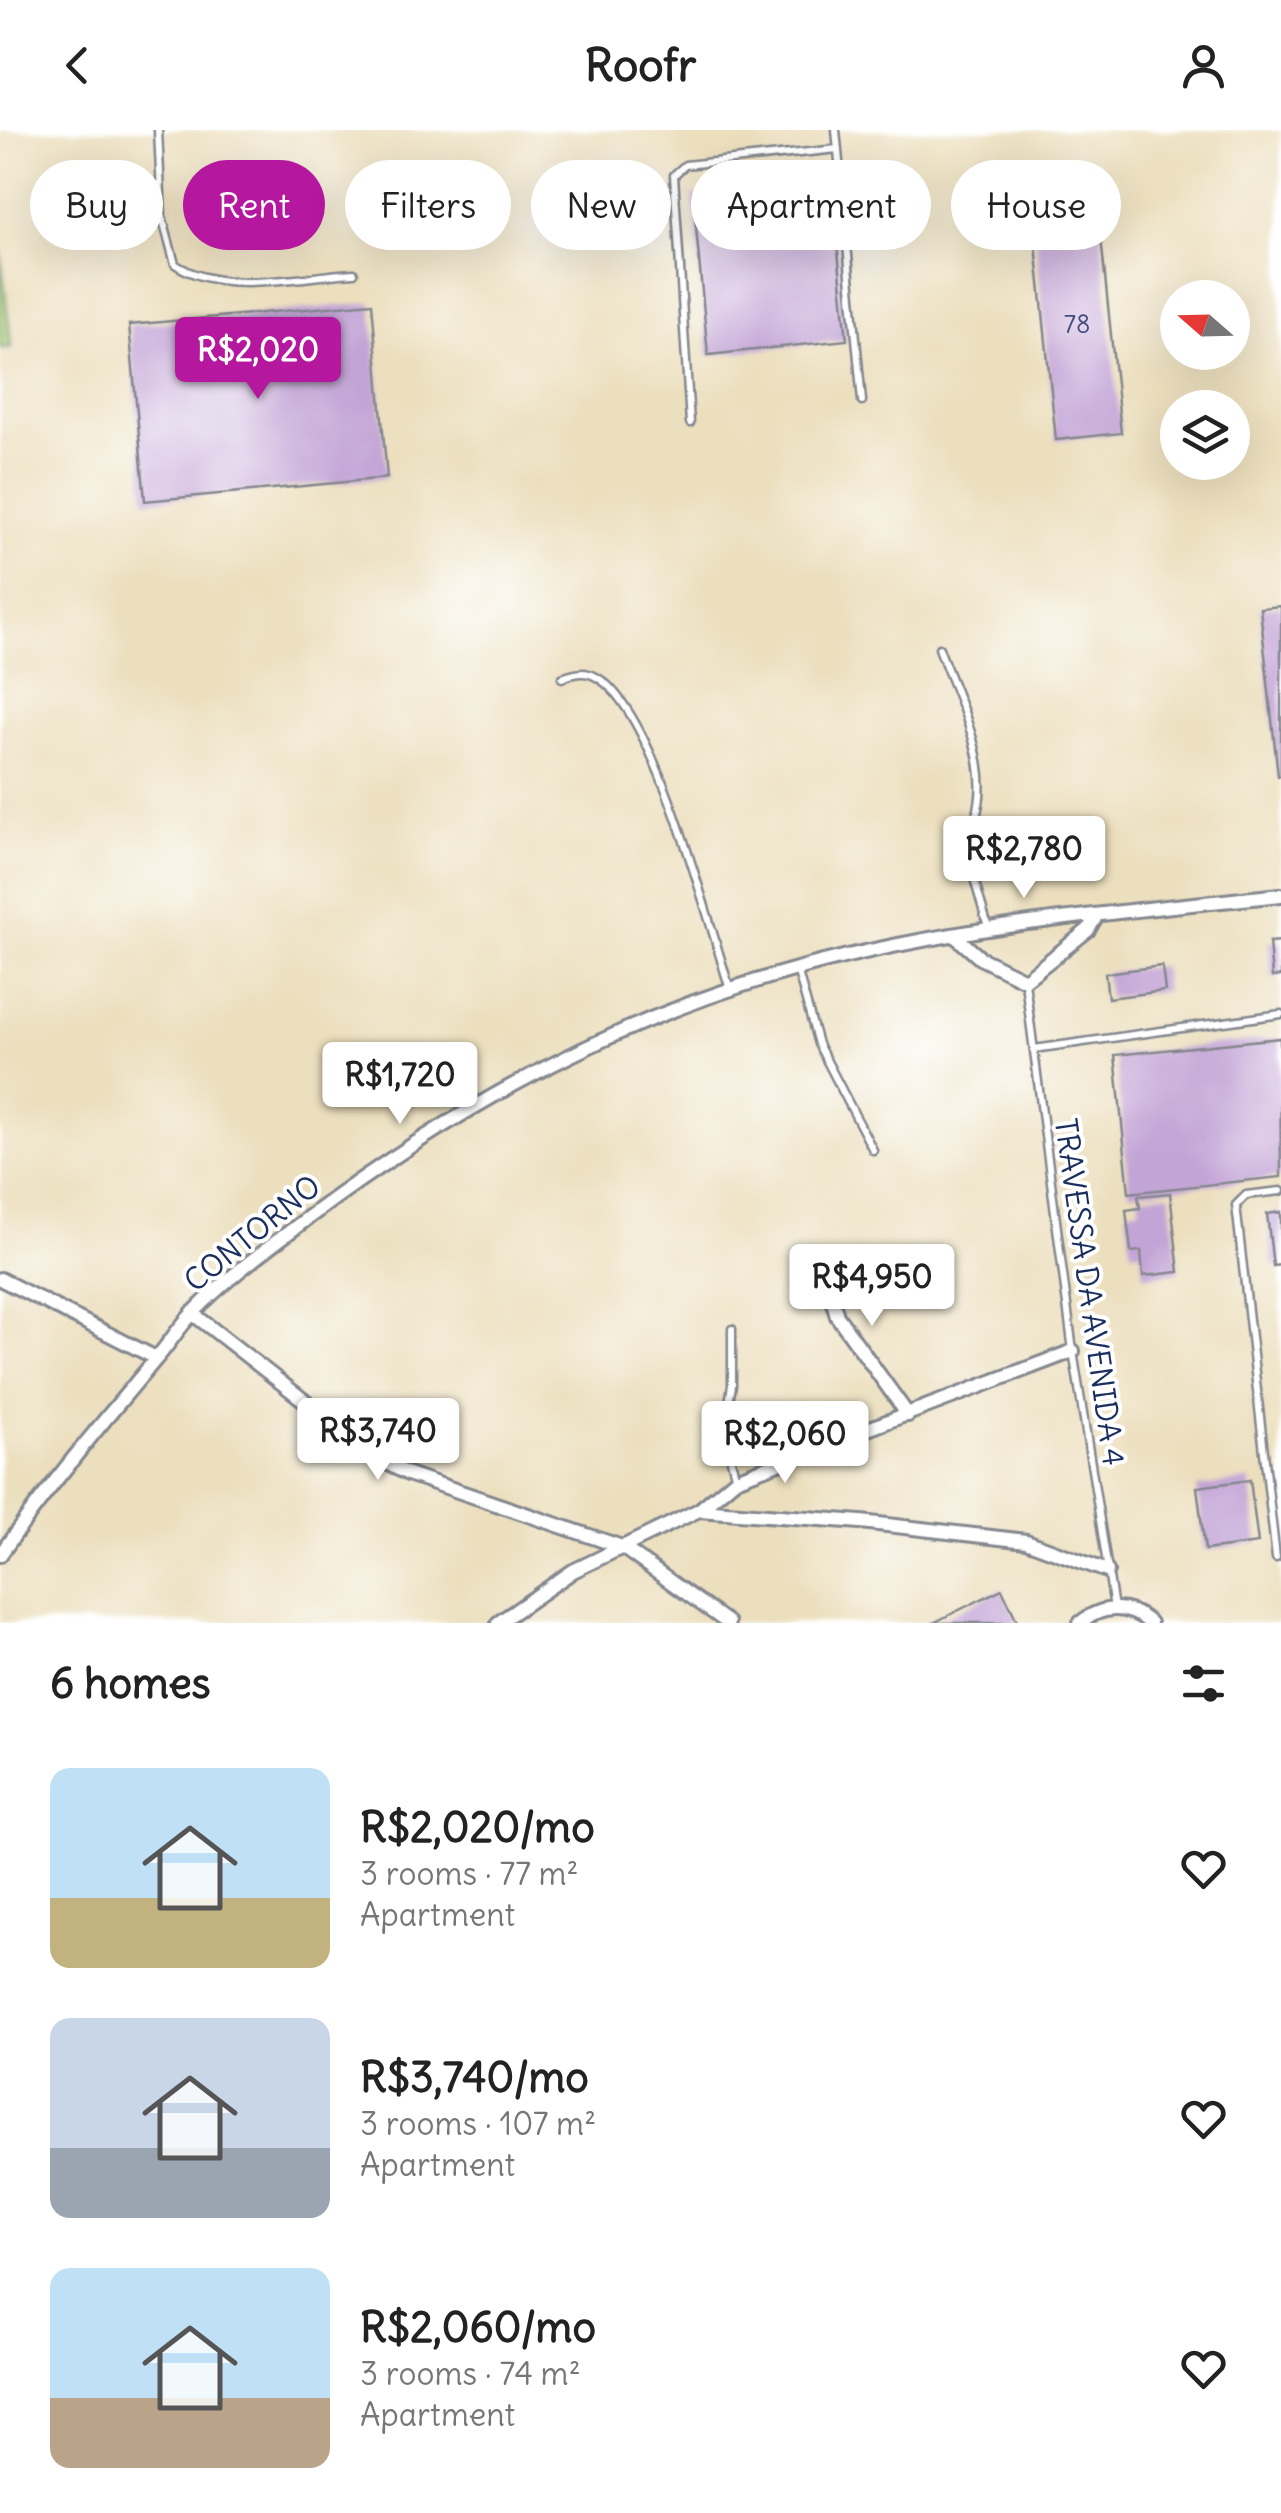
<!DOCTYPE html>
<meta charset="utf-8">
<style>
:root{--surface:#fff;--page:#f6f6f6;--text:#222;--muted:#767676;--accent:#b5179e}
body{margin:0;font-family:Delius,sans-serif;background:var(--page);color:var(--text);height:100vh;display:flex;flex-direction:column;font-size:38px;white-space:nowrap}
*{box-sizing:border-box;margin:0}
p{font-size:32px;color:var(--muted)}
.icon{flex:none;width:55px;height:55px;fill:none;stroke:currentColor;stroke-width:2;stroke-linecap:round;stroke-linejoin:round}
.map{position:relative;height:1493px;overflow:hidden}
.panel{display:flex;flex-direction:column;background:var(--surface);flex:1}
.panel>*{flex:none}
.hud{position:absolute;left:30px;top:30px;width:1222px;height:90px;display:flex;gap:20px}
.needle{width:65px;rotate:290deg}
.controls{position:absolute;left:1160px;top:150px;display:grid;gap:20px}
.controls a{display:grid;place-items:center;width:90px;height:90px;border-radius:50%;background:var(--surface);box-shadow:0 10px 40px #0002;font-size:50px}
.price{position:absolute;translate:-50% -85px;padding:0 22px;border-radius:10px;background:#fff;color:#222;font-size:32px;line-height:65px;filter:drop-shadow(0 2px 5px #0008)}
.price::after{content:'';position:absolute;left:50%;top:60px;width:30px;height:22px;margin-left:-15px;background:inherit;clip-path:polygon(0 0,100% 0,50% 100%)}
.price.selected{background:var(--accent);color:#fff}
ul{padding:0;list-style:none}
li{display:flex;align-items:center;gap:30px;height:250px;padding:0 50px}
li span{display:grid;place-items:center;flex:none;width:280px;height:200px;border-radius:20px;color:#555}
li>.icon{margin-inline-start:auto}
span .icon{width:120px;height:120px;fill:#fffc;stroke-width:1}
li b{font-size:42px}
h2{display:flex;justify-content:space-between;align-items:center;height:120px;padding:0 50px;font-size:42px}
.chip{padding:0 35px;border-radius:45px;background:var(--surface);box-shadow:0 10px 40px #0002;font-size:35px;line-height:90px}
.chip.selected{background:var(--accent);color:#fff}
header{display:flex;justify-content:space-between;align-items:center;height:130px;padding:0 50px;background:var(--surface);font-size:45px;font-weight:700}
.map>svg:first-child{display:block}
.green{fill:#b3d57e;stroke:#67826e;stroke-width:2.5}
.building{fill:#c3a4d6}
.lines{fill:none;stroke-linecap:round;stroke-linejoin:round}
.lane-casing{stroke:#84878e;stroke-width:11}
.street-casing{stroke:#84878e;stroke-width:18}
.lane{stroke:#fff;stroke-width:6}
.street{stroke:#fff;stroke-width:12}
.labels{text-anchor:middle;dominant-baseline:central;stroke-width:8;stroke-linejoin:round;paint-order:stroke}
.number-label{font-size:25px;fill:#454c7c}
.street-label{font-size:30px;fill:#1b2f5e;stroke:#fff}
</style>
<header><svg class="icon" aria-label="back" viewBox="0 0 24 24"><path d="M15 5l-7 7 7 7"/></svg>Roofr<svg class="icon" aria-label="person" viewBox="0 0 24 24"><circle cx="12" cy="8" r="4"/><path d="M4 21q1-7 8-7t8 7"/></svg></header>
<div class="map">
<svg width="1281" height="1493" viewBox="0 0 1281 1493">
<rect width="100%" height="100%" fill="#fff"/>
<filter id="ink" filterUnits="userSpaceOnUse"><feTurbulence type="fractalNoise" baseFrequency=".01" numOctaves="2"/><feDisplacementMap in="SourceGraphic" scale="20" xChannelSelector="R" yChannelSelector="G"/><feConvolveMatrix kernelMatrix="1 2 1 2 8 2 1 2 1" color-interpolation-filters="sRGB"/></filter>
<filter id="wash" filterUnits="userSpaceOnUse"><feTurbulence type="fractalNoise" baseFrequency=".0048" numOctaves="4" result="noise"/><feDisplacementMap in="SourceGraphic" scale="40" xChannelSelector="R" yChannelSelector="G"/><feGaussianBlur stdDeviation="2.25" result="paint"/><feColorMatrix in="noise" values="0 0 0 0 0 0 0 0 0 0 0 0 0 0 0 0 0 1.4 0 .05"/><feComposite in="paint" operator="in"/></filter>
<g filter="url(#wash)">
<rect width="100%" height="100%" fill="#ecdfbe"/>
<!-- green -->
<path class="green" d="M0,117l11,100 -11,1z"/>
<g id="blocks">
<!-- building -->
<path class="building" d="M831,52l16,158 -139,15 -15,-159z
M1098,78l23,225 -65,7 -23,-225z
M372,173l15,175 -242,23 -16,-176z
M1281,476v170h-3l-18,-168z
M1281,811v35l-9,1 -3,-35z
M1162,836l3,25 -57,7 -3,-25z
M1280,908l1,139 -152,16 -14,-138z
M1170,1063l9,79 -36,4 -2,-25 -10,1 -5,-42 14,-2 -2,-12z
M1281,1082v53l-8,1 -6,-52z
M1250,1350l8,63 -53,7 -8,-63z
M1002,1459l16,34h-85z"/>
</g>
</g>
<g filter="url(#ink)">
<use href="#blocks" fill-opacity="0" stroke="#84878e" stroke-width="2.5"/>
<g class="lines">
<!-- lane casing -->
<g class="lane-casing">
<path id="lane" d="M158,0l4,86 13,48c47,32 125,12 179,9
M836,0l26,271
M690,293l-16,-248 11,-10 153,-16
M939,518c20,57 67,138 24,193l25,86
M562,548c13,-5 23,-8 36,0 57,33 110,244 132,311
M797,839l21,75 55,106
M1025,852l48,369 41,257
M1034,919l247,-35
M732,1199v56l-8,48 12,46
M1276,1428l-40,-353 10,-10 35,-4"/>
</g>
<!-- street casing -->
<g class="street-casing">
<path id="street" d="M954,805l26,23 45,22 63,-50 9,-15
M819,1121l18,65 71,99
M0,1149l156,79
M192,1183l187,146 29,15 214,73 106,76
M699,1380l162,12 165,19 81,30
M0,1425c48,-68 101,-131 155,-195 13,-15 24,-33 38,-47 34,-36 77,-66 116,-96 146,-109 311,-200 488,-248 158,-44 322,-57 484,-74
M498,1493l75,-52 126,-61 37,-31 337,-128
M1080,1493c22,-18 48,-19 70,0"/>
</g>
<!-- lane -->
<use href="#lane" class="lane"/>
<!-- street -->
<use href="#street" class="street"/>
</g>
</g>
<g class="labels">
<!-- number labels -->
<g class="number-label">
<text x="1077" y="194">78</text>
</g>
<!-- street labels -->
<g class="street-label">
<text transform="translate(252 1103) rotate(-39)">CONTORNO</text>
<text transform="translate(1090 1162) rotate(82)">TRAVESSA DA AVENIDA 4</text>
</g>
</g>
</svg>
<div class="controls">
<a><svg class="needle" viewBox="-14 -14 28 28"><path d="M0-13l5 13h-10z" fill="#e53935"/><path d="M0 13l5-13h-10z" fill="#767676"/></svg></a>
<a><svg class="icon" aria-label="layers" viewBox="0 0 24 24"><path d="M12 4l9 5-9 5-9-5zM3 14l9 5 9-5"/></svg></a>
</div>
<b class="price selected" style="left:258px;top:272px">R$2,020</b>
<b class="price" style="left:1024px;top:771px">R$2,780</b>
<b class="price" style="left:400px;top:997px">R$1,720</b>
<b class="price" style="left:872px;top:1199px">R$4,950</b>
<b class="price" style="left:378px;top:1353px">R$3,740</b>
<b class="price" style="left:785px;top:1356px">R$2,060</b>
<div class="hud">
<a class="chip">Buy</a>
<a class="chip selected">Rent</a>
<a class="chip">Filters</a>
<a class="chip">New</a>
<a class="chip">Apartment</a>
<a class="chip">House</a>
</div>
</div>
<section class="panel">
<h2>6 homes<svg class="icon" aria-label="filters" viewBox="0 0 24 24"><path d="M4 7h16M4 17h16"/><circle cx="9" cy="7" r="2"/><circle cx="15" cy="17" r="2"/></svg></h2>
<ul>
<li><span style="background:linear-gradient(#bfe0f5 65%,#c2b280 0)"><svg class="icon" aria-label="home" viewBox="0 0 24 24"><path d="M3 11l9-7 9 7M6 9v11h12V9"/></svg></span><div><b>R$2,020/mo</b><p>3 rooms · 77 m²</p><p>Apartment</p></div><svg class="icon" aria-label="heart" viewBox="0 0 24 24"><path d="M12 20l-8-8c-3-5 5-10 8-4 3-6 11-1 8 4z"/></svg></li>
<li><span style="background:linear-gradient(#c9d6e8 65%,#9aa5b1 0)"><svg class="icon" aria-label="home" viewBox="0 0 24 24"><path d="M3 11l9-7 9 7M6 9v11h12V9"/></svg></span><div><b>R$3,740/mo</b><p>3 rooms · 107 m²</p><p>Apartment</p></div><svg class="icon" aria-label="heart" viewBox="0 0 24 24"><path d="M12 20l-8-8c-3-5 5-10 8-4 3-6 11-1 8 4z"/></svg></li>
<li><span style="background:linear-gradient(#bfe0f5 65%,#b9a48a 0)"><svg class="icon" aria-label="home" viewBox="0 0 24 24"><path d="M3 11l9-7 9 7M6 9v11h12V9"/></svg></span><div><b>R$2,060/mo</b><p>3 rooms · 74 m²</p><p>Apartment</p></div><svg class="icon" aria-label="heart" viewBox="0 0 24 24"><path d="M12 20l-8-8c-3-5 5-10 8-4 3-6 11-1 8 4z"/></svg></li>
</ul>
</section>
